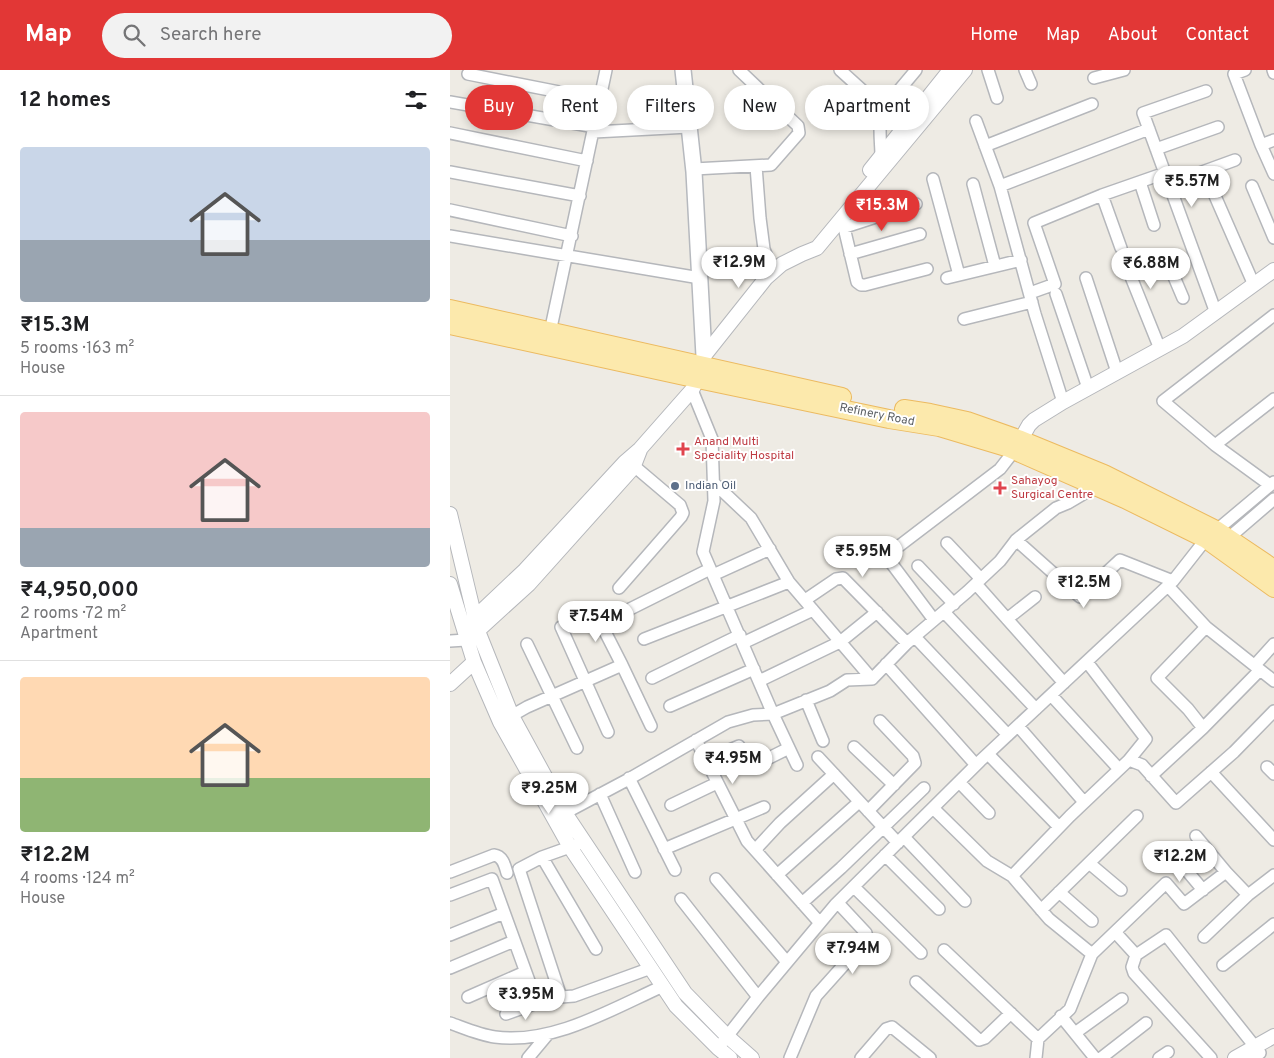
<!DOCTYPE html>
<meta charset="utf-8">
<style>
:root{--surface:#fff;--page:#f2f2f2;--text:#202124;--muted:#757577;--line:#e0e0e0;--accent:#e23736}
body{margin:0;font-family:Overpass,sans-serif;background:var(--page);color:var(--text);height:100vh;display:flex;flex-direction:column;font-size:19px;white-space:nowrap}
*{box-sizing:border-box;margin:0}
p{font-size:16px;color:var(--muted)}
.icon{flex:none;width:28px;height:28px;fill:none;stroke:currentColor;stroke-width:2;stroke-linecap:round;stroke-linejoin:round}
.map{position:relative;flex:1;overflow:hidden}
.drawer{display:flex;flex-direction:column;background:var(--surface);width:450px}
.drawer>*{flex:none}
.guide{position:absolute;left:15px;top:15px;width:475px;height:45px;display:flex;gap:10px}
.price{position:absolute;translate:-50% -42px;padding:0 11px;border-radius:18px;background:#fff;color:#222;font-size:16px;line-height:32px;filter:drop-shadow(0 1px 2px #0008)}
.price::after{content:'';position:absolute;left:50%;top:30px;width:15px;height:11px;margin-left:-8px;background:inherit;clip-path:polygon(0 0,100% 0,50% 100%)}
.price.active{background:var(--accent);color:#fff}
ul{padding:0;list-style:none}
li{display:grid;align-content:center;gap:10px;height:265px;padding:0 20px}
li+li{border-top:1px solid var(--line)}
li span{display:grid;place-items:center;height:155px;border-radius:5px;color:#555}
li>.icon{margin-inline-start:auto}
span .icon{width:90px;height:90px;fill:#fffc;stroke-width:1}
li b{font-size:21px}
h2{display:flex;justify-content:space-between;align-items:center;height:60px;padding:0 20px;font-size:21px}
.tag{padding:0 18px;border-radius:22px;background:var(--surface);box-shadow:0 2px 8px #0003;font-size:18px;line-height:45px}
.tag.active{background:var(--accent);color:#fff}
header{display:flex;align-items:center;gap:30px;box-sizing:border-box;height:70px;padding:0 25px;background:var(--accent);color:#fff}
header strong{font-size:24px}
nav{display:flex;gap:28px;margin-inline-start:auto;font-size:18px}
.search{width:350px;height:45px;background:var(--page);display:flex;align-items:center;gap:12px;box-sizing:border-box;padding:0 18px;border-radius:28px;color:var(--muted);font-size:19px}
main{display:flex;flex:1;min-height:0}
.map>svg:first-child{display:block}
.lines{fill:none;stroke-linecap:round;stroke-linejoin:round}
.minor-casing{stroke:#b5b7bb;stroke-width:14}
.tertiary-casing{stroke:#b5b7bb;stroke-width:16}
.secondary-casing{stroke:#b6b9be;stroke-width:18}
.primary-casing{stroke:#ecba60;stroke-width:20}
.minor{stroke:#fff;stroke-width:11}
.tertiary{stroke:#fff;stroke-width:14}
.secondary{stroke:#fff;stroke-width:15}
.primary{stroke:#fce9ac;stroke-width:18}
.health-dot{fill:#e0444e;stroke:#fff;stroke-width:2}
.service-dot{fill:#5c6f8a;stroke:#fff;stroke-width:2}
.labels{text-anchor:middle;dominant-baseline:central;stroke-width:4;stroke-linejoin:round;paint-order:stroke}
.street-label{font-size:12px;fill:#5c6064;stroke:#fff}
.health-label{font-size:12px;fill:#be3a42;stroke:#fff;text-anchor:start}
.service-label{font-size:12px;fill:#4e5e75;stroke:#fff;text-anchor:start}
</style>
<header>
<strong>Map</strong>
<div class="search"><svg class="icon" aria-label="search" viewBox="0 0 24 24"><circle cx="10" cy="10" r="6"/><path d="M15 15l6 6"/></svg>Search here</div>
<nav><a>Home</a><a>Map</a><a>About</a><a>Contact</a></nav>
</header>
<main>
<section class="drawer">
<h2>12 homes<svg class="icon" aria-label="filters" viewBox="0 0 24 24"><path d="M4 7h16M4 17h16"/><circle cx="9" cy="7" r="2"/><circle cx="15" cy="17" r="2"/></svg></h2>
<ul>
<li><span style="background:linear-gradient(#c9d6e8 60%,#9aa5b1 0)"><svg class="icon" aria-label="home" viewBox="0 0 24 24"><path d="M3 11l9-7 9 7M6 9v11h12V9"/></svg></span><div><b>₹15.3M</b><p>5 rooms · 163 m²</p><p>House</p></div></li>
<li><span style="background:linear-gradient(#f6c9c9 75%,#9aa5b1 0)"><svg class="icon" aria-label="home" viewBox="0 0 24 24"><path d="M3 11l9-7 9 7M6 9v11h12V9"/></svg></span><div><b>₹4,950,000</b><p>2 rooms · 72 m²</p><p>Apartment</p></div></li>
<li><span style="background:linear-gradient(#ffd9b3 65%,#8fb573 0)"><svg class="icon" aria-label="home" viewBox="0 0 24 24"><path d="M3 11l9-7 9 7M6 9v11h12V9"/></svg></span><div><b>₹12.2M</b><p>4 rooms · 124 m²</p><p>House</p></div></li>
</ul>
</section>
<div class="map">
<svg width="824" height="988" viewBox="0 0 824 988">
<rect width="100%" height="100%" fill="#eeebe4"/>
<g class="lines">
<!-- minor casing -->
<g class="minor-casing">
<path id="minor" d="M390,0l43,39
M538,0l9,28
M575,0l6,14
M795,0l-11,4 27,71 13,29
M823,0l1,3
M18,4l132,26
M644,8l30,-8
M756,21l-63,22 73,200
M0,32l145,25
M526,51l24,65 35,128 28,88
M144,62l95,-5
M0,63l137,28
M811,75l13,-5
M535,76l107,-42
M706,79l62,-22
M431,86c0,-16 -4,-34 4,-49l31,-37
M306,96l4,52 4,31 9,23
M244,99l77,-4 28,-32 -1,-7 -59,-56
M0,102l130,24
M483,109l26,96
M690,112l14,43
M523,114l22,82
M719,114l66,-24
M550,116l149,-57
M802,116l22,52
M762,119l42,96
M652,125l19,53
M0,140l122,26
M392,149l15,63 4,3h4l62,-16
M395,157l71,-23
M0,166l250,42
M400,184l70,-20
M497,208l74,-18
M636,208l31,94
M580,223l25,-9 -21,-61 68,-28 63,-22
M606,224l32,94
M514,249l68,-17
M99,267l57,-267
M710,279l-31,-77 27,-12h7l6,5 14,33
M242,320l20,49 2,62 -11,51 70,162 24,51
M765,375l-52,-44 111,-86
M264,413l37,35 38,64 83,97
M820,415l-55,-40 59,-46
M566,470l64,57 40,-37 53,21
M774,472l50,-43
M497,473l34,36
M468,496l36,38
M263,505l57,-26
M526,514l88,99
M718,516l38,41
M169,518l62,-71 2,-4 -3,-8 -46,-39
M355,530l31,-21 7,-1 64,65
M180,539l80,-40
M144,540l28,55
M494,542l92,97
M557,549l28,-22
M484,550l-48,-64 114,-87 14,-18
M111,557l47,105
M465,567l93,98
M194,569l145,-57
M0,571l16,-1
M293,573l70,-33
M77,574l50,104
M637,592l59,77 -17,21
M436,594l90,101
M805,595l19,-21
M202,608l88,-43
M309,611l81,-39 37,-30
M601,625l68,74
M356,630l17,41
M220,636l84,-37
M56,649l21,-12 95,-42 29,61
M568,656l66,76
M753,658l-15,-19 -31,-31 49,-51 68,54
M246,670l51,101 73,82
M404,677l40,38
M538,684l71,73
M368,687l80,86
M256,690l33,-14
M311,692l28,-14
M817,697l7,7
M761,702l63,68
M701,706l52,-48 57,-58
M179,708l46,92
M509,712l30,31
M150,724l35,78
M221,735l46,-22
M483,738l54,53 25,15
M418,741l47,-48 -2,-7 -33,-35
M115,743l62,-33 101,-58 25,-7 20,-1 57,-23 17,-11 25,-1 35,-36 60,-51 33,-31 16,-21 40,-32 12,-5 27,-16 3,-5
M746,766l30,36
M454,767l61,64
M214,779l100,-42
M305,780l25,-27 54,-49
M435,785l54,54
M92,787l54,92
M728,790l25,30
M639,793l32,27
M0,802l44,-17c9,1 11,11 13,18
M327,805l82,-73
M266,809l71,83
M404,817l67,66
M609,822l33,29
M0,825l42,-16 45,124 24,-6 -42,-128 23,-12 42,-15
M231,829l77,98
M352,833l39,-35 83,-80
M591,840l96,-94
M665,862l21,23 30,-20 94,118
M0,865l54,-22
M754,867l44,-42
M494,880l94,89
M642,884l74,-71 18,21 42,-32 22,23 26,-20
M686,885l-4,12 2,6 77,85
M773,895l51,-41
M0,898l64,-27
M466,912l63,58 6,-2 26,-25
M18,927l57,-25
M111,927l13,-1 77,-28
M56,944l31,-11
M611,946l34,42
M0,953c14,5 30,12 45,14 57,8 117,-28 168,-51
M625,963l47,-34
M268,978l40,-51 77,-92 145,-144 193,-180 33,-42 68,-57
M78,988l20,-24
M340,988l26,-62 51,-57 -1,-6 -28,-30
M411,988l25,-29 6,-2 38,31
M586,988l2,-19 32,-30 22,-55 -43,-35 -37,-43 58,-60 59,-56 13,5 34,38 58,-51 40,-41
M651,988l45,-35
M709,988l9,-6
M801,988h1"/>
</g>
<!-- tertiary casing -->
<g class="tertiary-casing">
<path id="tertiary" d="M420,100l80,-100
M254,286l62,-78 16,-14 20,-10 15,-6 148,-178
M566,378l13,-23 5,-5 29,-18 120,-66 91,-66
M0,444l28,117 34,85 53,97 120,180 42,43 25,22
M0,514l24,78 26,60 70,125 106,159 42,42 12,10
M20,552l55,-52 100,-108 15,-13 52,-59 6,-11
M23,565l56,-51 104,-116 7,-18
M0,614l24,-22
M785,988l39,-22"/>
</g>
<!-- secondary casing -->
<g class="secondary-casing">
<path id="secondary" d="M233,0l11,102 10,184 -5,21"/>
</g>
<!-- primary casing -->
<g class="primary-casing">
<path id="primary" d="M0,239l392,88
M0,255l248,54 191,40 50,8 70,21 116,51 81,40 68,49
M454,339l26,4 37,8 54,19 83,34 112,56 58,39"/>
</g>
<!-- minor -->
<use href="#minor" class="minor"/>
<!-- tertiary -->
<use href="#tertiary" class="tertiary"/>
<!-- secondary -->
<use href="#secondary" class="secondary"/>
<!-- primary -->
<use href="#primary" class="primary"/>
</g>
<!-- markers -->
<g class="health-dot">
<path d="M230.5 371.5h5v5h5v5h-5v5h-5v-5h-5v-5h5z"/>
<path d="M547.5 410.5h5v5h5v5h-5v5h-5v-5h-5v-5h5z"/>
</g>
<circle class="service-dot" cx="225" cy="416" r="5"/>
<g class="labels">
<!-- street labels -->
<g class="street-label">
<text transform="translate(427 345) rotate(11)">Refinery Road</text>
</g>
<!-- health labels -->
<g class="health-label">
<text x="244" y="372">Anand Multi<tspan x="244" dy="14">Speciality Hospital</tspan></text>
<text x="561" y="411">Sahayog<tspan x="561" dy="14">Surgical Centre</tspan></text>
</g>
<!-- service labels -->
<g class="service-label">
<text x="235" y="416">Indian Oil</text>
</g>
</g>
</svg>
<b class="price" style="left:742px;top:138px">₹5.57M</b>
<b class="price active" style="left:432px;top:162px">₹15.3M</b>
<b class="price" style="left:289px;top:219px">₹12.9M</b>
<b class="price" style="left:701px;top:220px">₹6.88M</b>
<b class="price" style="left:413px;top:508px">₹5.95M</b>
<b class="price" style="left:634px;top:539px">₹12.5M</b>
<b class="price" style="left:146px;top:573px">₹7.54M</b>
<b class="price" style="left:283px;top:715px">₹4.95M</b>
<b class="price" style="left:99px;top:745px">₹9.25M</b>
<b class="price" style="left:730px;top:813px">₹12.2M</b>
<b class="price" style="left:403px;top:905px">₹7.94M</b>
<b class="price" style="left:76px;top:951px">₹3.95M</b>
<div class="guide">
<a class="tag active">Buy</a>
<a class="tag">Rent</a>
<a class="tag">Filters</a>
<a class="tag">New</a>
<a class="tag">Apartment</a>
</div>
</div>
</main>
